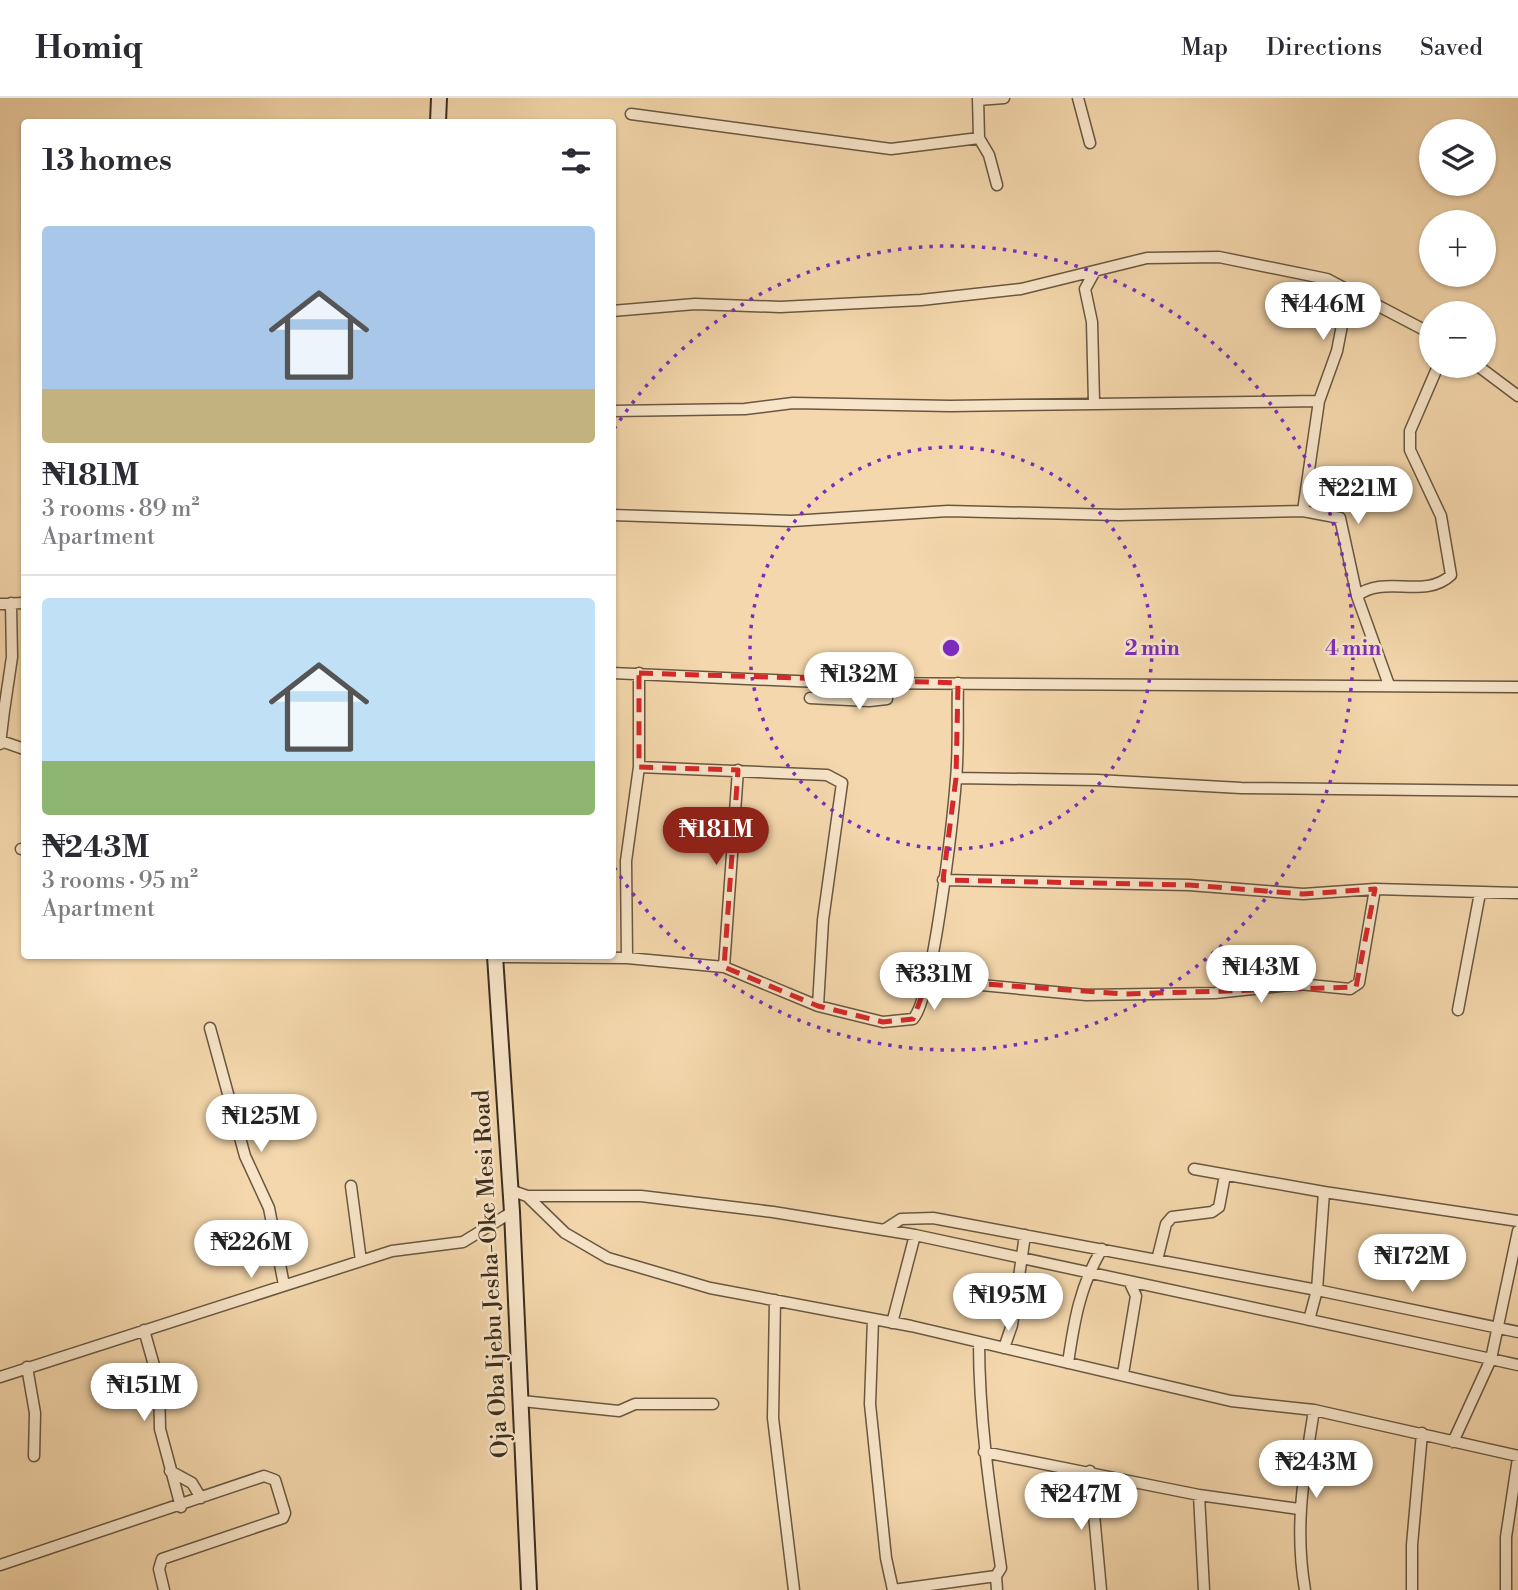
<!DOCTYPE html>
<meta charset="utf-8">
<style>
:root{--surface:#fff;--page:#f2f2f3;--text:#2b2b33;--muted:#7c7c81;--line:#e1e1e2;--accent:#8f2418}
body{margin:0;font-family:"Libre Bodoni",serif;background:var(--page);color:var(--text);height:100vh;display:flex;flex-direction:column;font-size:26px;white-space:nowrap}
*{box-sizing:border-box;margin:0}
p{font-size:23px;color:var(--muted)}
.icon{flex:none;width:38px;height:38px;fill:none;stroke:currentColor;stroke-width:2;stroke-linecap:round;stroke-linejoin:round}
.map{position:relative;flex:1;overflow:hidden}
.details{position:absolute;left:21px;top:21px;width:595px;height:840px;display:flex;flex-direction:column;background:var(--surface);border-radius:7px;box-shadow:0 2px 5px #0004}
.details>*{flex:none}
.tools{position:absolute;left:1419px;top:21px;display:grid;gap:14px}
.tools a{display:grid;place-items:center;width:77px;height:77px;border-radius:50%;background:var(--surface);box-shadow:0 2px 5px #0004;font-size:35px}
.price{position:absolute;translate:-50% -60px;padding:0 16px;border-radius:24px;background:#fff;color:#222;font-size:23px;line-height:46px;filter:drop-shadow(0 2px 4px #0008)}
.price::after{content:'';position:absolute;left:50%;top:42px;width:21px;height:16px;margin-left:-10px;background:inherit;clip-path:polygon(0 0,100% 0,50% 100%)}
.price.current{background:var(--accent);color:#fff}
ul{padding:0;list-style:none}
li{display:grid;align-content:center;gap:14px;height:371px;padding:0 21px}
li+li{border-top:2px solid var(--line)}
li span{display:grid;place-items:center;height:217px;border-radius:7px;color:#555}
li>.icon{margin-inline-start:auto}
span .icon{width:126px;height:126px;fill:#fffc;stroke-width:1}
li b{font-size:30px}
h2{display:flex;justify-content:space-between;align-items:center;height:84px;padding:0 21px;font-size:30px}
header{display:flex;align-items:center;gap:42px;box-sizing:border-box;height:98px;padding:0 35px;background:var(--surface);border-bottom:2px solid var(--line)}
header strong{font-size:33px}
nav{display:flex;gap:38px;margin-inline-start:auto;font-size:24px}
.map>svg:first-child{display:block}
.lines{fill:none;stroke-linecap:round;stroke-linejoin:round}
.minor-casing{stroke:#685840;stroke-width:13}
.secondary-casing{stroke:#3a2d1c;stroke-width:18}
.minor{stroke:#f8e5c9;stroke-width:10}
.secondary{stroke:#f8e5c9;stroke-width:14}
.marked{fill:none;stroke:#d62828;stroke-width:5;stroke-dasharray:14 9;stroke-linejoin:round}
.ring{fill:none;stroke:#7b2cbf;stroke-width:3.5;stroke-dasharray:3.5 7}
.labels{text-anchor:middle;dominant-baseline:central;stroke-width:5;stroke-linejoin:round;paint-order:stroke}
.street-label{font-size:23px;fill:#3a2d1c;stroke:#f8e5c9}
.centre{fill:#7b2cbf;stroke:#f8e5c9;stroke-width:3.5}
.ring-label{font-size:21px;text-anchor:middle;font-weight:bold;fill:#7b2cbf;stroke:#f8e5c9;stroke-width:5;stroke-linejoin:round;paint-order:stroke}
</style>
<header>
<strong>Homiq</strong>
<nav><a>Map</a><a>Directions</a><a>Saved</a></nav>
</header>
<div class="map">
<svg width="1518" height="1492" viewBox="0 0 1518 1492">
<rect width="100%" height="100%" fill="#f4d7ac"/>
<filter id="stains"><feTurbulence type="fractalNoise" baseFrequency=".00286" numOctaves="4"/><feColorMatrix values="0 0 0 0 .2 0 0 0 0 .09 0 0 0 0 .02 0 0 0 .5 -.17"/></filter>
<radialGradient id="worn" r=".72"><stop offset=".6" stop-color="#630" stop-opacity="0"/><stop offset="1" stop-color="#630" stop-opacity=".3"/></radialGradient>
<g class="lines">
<!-- minor casing -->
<g class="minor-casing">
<path id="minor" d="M978,0l1,40
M1078,0l12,45
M978,2l26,-2
M631,16l260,35 88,-11 10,17 8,30
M612,213l83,-7 85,3 141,-7 100,-11 126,-31 72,-1 108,22 105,55
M1478,268l40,30
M1319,303l18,-50 12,-62
M1094,304l-2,-80 -7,-33 10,-18
M612,313l133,-2 48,-6 157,3 369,-5 -16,110 -184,4 -171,-4 -156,10 -180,-6
M1303,413l37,7 17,78
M0,506l24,-1
M612,575l229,10 677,4
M869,585v18l18,-2
M1389,587l-32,-89c27,-22 68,4 94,-21l-10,-59 -31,-66v-19l28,-65
M810,600l59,3
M0,615l4,-2 8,-54 -1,-54
M1,643l23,8
M0,646l4,-33
M639,669l188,8 15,8 -19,137 -5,86
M956,680l141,2 144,8 277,3
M21,751h3
M943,782l246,5 114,9 72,-5
M495,859l132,1 97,9 94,39 65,16 30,-3c20,-21 40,-201 43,-240 3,-31 1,-64 2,-96
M627,860l-1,-97 13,-94v-94
M724,869l14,-197
M928,882l158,15 129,-2 84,-9 51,5 9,-6 16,-94 143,4
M1458,912l22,-117
M210,930l35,128 24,52 15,77
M1194,1071l130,23
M351,1088l10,75
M510,1092l17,6 38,37 43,25 102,30 201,38 320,75 83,9 204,46
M527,1098h114l132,16 142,23 576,124 27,-128
M1518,1123l-194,-29 -7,98 201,42
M884,1132l17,-11 32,-1 384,72 -8,30
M1157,1162l9,-36 6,-7 40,-5 7,-5 6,-32
M775,1202l-2,118 21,172
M873,1221l-3,85 16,154 7,32
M892,1225l23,-88
M144,1232l15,53 1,46 21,78
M979,1244c0,76 11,150 22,226l-5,8 1,14
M1004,1250l8,-23 13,-90
M1068,1265c6,-41 12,-78 34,-114
M27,1269l8,46 -1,43
M1123,1276l13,-78 -7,-15
M0,1279l392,-126 71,-9 49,-30
M522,1303l97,10 16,-7h78
M1453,1344l38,-83 27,6
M984,1354l215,43 100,14
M170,1373l22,12 9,15
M1090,1373l11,119
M1199,1397l5,95
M0,1467l264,-89 11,4 10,33 -2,5 -121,41 -3,10 5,21
M893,1492l103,-14
M1305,1492c-11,-64 -1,-116 9,-180
M1412,1492v-45l10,-112
M1506,1492v-53l12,-79"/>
</g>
<!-- secondary casing -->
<g class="secondary-casing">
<path id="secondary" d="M438,24l1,-24
M495,858l17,256 17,378"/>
</g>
<!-- minor -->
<use href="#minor" class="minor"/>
<!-- secondary -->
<use href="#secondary" class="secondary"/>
</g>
<!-- marked area -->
<path class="marked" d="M639,575l319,10 -2,95 -13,102 246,5 114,9 72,-5 -19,98 -231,7 -197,-14 -15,39 -30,3 -65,-16 -94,-39 14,-197 -99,-3z"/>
<!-- distance rings -->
<g class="ring">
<circle cx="951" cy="550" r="201"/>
<path d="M614 331A402 402 0 1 1 614 769"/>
</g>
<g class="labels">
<!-- street labels -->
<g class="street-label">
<text transform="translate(491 1176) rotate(-93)">Oja Oba Ijebu Jesha-Oke Mesi Road</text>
</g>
</g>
<circle cx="951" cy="550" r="10" class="centre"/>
<g class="ring-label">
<text x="1152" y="557">2 min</text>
<text x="1353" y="557">4 min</text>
</g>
<rect width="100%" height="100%" filter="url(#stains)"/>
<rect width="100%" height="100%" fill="url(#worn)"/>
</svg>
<div class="tools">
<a><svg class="icon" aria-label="layers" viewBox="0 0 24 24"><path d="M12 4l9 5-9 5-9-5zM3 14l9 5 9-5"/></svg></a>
<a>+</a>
<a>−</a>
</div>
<b class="price" style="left:1323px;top:244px">₦446M</b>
<b class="price" style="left:1358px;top:428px">₦221M</b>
<b class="price" style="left:859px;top:614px">₦132M</b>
<b class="price current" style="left:716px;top:769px">₦181M</b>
<b class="price" style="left:1261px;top:907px">₦143M</b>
<b class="price" style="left:934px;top:914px">₦331M</b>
<b class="price" style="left:261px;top:1056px">₦125M</b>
<b class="price" style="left:251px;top:1182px">₦226M</b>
<b class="price" style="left:1412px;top:1196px">₦172M</b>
<b class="price" style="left:1008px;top:1235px">₦195M</b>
<b class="price" style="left:144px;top:1325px">₦151M</b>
<b class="price" style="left:1316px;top:1402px">₦243M</b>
<b class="price" style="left:1081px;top:1434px">₦247M</b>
<section class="details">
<h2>13 homes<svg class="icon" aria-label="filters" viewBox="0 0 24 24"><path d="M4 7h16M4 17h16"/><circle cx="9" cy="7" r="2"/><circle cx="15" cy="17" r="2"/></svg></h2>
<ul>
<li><span style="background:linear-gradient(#a9c7e8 75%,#c2b280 0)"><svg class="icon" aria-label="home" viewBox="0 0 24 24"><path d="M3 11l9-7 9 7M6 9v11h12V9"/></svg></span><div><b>₦181M</b><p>3 rooms · 89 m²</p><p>Apartment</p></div></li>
<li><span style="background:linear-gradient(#bfe0f5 75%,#8fb573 0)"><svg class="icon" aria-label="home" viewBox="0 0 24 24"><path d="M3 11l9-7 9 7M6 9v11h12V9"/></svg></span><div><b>₦243M</b><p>3 rooms · 95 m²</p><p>Apartment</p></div></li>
</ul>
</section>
</div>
